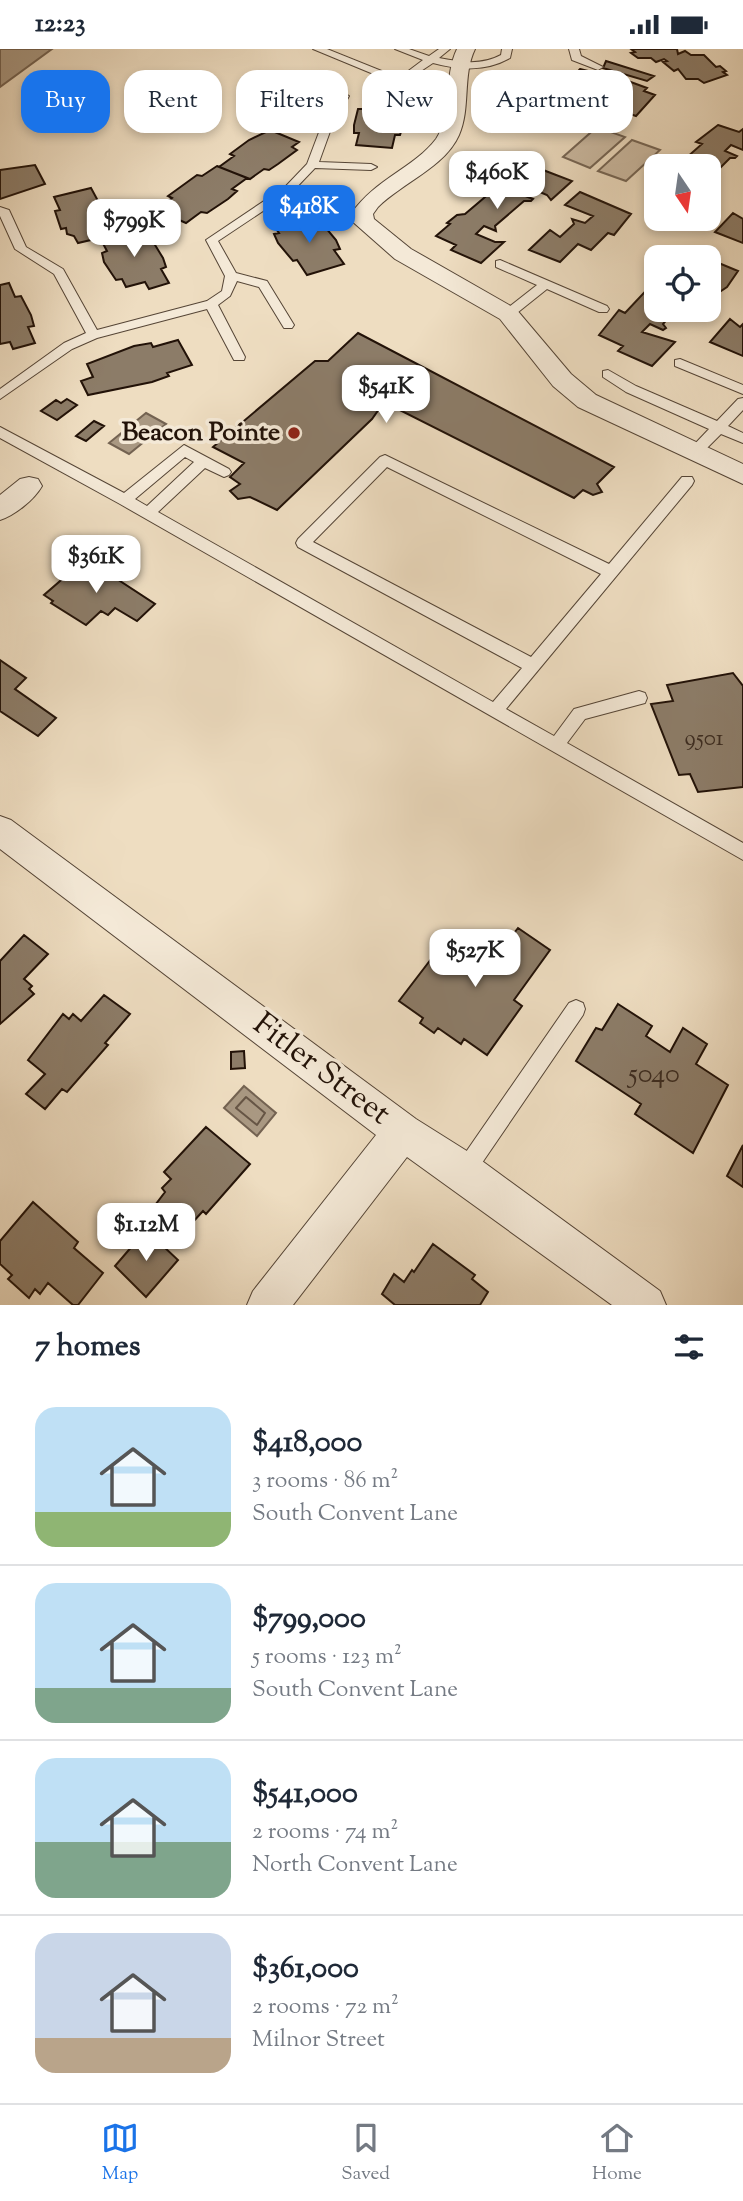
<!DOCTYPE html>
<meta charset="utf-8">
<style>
:root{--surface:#fff;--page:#f6f6f7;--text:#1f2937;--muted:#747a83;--line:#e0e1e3;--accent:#1a73e8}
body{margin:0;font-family:"Sorts Mill Goudy",serif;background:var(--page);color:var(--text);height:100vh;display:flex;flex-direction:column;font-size:26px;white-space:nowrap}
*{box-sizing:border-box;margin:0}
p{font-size:23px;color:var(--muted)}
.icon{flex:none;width:38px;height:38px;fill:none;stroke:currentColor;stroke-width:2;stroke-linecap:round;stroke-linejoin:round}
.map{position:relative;height:1256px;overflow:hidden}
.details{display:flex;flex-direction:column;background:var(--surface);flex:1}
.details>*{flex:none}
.hud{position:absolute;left:21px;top:21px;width:702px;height:63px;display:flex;gap:14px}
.needle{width:46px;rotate:167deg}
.controls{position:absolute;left:644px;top:105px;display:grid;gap:14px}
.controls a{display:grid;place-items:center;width:77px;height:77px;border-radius:14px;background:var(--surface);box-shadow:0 4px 10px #0003;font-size:35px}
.price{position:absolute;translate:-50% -60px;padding:0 16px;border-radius:14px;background:#fff;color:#222;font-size:23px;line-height:46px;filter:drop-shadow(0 2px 4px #0008)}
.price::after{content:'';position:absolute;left:50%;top:42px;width:21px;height:16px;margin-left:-10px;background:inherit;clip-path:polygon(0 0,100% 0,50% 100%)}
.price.on{background:var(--accent);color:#fff}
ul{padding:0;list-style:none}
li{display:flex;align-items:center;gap:21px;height:175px;padding:0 35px}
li+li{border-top:2px solid var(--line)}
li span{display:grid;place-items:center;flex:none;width:196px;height:140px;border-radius:21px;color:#555}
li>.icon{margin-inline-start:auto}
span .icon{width:84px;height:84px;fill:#fffc;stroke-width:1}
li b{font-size:30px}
h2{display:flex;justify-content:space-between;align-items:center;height:84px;padding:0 35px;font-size:30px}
.chip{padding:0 24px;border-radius:21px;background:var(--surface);box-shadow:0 4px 10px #0003;font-size:24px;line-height:63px}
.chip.on{background:var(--accent);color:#fff}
.status{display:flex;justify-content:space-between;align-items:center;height:49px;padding:0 35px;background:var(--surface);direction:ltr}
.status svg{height:19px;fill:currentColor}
.menu{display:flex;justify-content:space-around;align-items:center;height:98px;border-top:2px solid var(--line);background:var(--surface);font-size:19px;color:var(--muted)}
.menu a{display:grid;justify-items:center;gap:4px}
.menu .on{color:var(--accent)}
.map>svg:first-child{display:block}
.green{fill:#cbbaa2;stroke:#766655;stroke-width:2}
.water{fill:#a99882;stroke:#736251;stroke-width:2}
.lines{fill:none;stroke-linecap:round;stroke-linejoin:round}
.shore{stroke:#665545;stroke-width:2}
.building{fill:#8c7c68;stroke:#221208;stroke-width:2}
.lane-casing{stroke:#554536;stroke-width:2}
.street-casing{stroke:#554536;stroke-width:2}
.lane{fill:#f4e9d7;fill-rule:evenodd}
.street{fill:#f4e9d7;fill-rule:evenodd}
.poi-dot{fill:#8f2418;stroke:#f4e9d7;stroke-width:2.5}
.labels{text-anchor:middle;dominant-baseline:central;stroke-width:7;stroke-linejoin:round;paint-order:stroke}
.number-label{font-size:23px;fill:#3c2c20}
.poi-label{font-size:26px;font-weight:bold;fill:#221208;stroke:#f4e9d7;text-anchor:end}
.near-number-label{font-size:28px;fill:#3c2c20}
.near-street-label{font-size:32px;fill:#221208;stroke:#f4e9d7}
</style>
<div class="status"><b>12:23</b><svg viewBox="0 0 49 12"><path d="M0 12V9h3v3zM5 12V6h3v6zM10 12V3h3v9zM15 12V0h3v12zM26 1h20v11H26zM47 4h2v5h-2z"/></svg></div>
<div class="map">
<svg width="743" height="1256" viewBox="0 0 743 1256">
<rect width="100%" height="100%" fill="#eeddc1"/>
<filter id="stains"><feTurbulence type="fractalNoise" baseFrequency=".00286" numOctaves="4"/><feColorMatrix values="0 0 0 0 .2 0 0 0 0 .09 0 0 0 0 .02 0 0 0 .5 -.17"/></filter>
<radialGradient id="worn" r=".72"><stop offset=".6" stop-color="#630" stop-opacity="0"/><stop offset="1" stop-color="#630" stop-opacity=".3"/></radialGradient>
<!-- green -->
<path class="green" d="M597,78l28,10 -35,31 -27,-11z
M632,91l28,10 -34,31 -28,-10z"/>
<!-- water -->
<path class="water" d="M0,0h52l-52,38z
M522,41l10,3 3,6 -15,6 19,3 8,8 -7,11 -28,2 -14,-10 1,-8 16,-8 -5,-8z
M146,364l20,11 -37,30 -20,-11z
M244,1037l32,27 -19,23 -33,-28z"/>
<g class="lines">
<!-- shore -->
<path class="shore" d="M522,55l16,11v5l-17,3 -14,-5v-5z
M246,1048l19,16 -8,12 -21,-17z"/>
</g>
<!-- building -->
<path class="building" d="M631,0h46l1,5 7,-3 6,4h13l12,12 4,-1 6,5 -3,1 4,3 -23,8 -6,-4h-12l-8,-10 -4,2 -11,-9 4,-1 -3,-2 -8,3 -5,-4h-13l-7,-5 4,-1z
M606,12l48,15 -7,5 -44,-13z
M580,20l48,12 19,7 -3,3 11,4 -19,21 -12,-4 -3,3 -64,-22z
M365,53l35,3 -1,6h5l1,8 -5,16h-5l-3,13 -36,-3 3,-12h-5v-8l4,-16h6z
M718,76l21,7 4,-3v21l-12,-5 -6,6 12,5 -2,2h-5l-21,21v-13h-32l25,-22 -6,-2z
M270,81l29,12 -7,5 5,3 -19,14 -9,6 -5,-1 -14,10 -31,-12 15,-11 -4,-2 19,-14z
M35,116l10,19 -45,15v-29z
M217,117l30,12 -15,11 5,2 -9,8 -21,14 -6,-1 -15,11 -16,-7 7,-5 -14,-6 9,-7 -4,-2 29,-21 5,1z
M518,117l20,8 5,-4 29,11 -21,19 -4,-5 -19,-8 -8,7 13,5 -2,2h-7l-29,25 1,5 -12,-5 -8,8 19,8h9l-23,21 -30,-13 5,-5 -20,-9 14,-12 -3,-1 10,-8 8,-1 33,-28 -5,-2z
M91,139l7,13 6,-1 10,16 3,9 -5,1 4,8 -38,9 -4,-7 -7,-2 -1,-6 -5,1 -6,-18 5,-1 -6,-13z
M580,143l51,22 -17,21 -6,-2 -17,17 -13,-6 -18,18 -31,-12 21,-20 10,7 14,-13 -2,-5 13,4 8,-7 -28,-11z
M733,164l10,6v24l-28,-11z
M311,167l5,7 5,-1 15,18 4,9 -6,1 10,14 -37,11 -10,-15 -4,1 -15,-18 -4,-9 5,-1 -5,-7z
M138,179l8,13 6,-1 11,18 3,9 -5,2 8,14 -20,6 -4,-7 -19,5 -4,-8 -6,1 -12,-18 -2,-9 5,-2 -7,-13z
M709,210l29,12 -11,16 -9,6 -9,-7z
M656,231v30h19l-12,14 3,4 -3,2 -13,-6 -8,8 33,10 -23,24 -34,-15 5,-5 -24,-11 20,-25 6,3z
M9,234l6,14 6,-1 10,19 3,11 -6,1 7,16 -22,6 -3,-7 -10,2v-59z
M730,270l10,8 3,-3v32l-33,-14z
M358,284l256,134 -17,17 5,8 -9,3 -10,-5 -9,8 -190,-96 -12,17 -95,91 -27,-13 -12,2 -8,-8 10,-7 -10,-7 14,-14 -31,-16 102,-86h13z
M178,291l14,25 -25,8 2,3 -17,6 -64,13 -7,-14 12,-4 -6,-13 47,-18 17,-3 2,4z
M67,350l10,6 -20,15 -16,-9 15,-11 5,3z
M94,372l10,5 -18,15 -10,-5z
M82,513l9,5 3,-3 61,40 -18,17 -22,-13 -7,7 -7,-4 -15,14 -35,-22 2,-2 -9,-6z
M0,611l26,18 -11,11 41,29 -18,18 -38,-25z
M733,624l10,13v101l-45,5 -8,-18 -11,1 -28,-71 22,-3 -6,-16z
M518,879l32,22 -36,50 8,6 -35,49 -23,-16 -3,5 -23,-16 -4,5 -14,-10 3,-5 -24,-17 39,-51 14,9 16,-22 30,17z
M24,886l24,19 -24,25 8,7 -3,3 5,5 -34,30v-63z
M104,946l26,19 -25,29 3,2 -41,47 -5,-3 -17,20 -19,-15 19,-20 -17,-14 35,-46 6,5 4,-5 8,7z
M618,955l34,22 -6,10 24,16 13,-24 24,16 -11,20 32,21 -35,68 -58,-39 6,-10 -65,-43 20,-33 6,2z
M244,1002l1,17 -14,1v-17z
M206,1078l44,37 -44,50 -3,-3 -12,13 -9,-8 -7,7 -19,-19 9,-12 -3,-4 9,-9 -7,-7z
M743,1096v42l-16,-11z
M33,1153l45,40 -4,6 29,25 -25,32h-5l-25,-22 -8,11 -5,-5 -6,9 -21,-19 4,-4 -12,-11v-23z
M146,1181l32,30 -32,37 -31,-31z
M433,1195l42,31 -3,4 16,13 -8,13h-85l-13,-11 12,-20 10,8 8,-12 2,2z"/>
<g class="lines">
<!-- lane casing -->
<g class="lane-casing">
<path id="lane" d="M313,0h14l72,29 24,-18 -28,-11h14l20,7 10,-7h11l-11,9c21,4 42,8 62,-3l1,-6h10l-2,9c-25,14 -51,12 -77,5l-33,22z
M569,0h10l2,7 22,11 -5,3 -26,-10z
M321,35h8l20,12 -17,30 -13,36 52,2 6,3 -6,3 -56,-2 -22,23 -75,50 18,32 31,8 27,44 -2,3h-8l-25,-41 -22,-6 -7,15 -12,9 27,52 -1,3h-10l-27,-51 -110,29 -25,11 -72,50v-10l64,-46 22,-10 -32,-59 -39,-25 -15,-33v-9l9,3 17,37 37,22 34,61 110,-29 15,-10 3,-15 -19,-36 79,-53 22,-23 14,-37 -35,-16 9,-2 29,12 14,-24 -17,-9z
M500,211l107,46 2,3 -2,3h-8l-52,-23 -35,28h-8v-6l33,-26 -41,-18v-6z
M680,310l63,26v9l-68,-28v-6z
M608,321l28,16 81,35 21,-22 5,-1v12l-15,16 15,7v10l-22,-9 -22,22h-10l-2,-3 2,-3 20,-21 -83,-37 -23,-15v-6z
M0,378l124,66 60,-48 45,24 2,3 -2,3 -5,2 -19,-9 -47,44 335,190 29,-34 -224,-121 -2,-4 2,-4 82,-82 5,-2 224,109 73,-87h10l2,4 -2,4 -186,224 48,27 20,-27 65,-18 6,2 2,5 -2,5 -60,16 -18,24 176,100v17l-623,-356 -120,-66zM185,408l9,5 -47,44 -12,-7zM387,418l214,107 -70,83 -218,-115z
M576,951l7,3 2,6 -2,6 -112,164 -7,3 -7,-3 -3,-7 3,-7 112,-162z"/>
</g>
<!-- street casing -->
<g class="street-casing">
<path id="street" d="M457,0h18c-13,27 -4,59 -16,86 -14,32 -57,48 -81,72l-5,7 1,5 37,30 105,60 55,65 25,21 147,69v20l-165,-77 -25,-21 -53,-67 -105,-60 -42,-37 -2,-8c24,-35 63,-46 85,-75 15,-21 8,-64 21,-90z
M29,428l9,2 4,7c-8,14 -27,29 -42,34v-25l20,-16z
M0,767l11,4 405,299 62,39 182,133 6,14h-54l-205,-148 -114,148h-46l6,-14 123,-156 -376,-286z"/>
</g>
<!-- lane -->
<use href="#lane" class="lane"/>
<!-- street -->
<use href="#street" class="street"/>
</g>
<!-- markers -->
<circle class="poi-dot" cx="294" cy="384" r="7"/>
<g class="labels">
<!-- number labels -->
<g class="number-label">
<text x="704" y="690">9501</text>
</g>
<!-- poi labels -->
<g class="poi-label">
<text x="280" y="384">Beacon Pointe</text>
</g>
<!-- near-number labels -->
<g class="near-number-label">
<text x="654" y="1026">5040</text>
</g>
<!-- near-street labels -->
<g class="near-street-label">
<text transform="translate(321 1021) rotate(37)">Fitler Street</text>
</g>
</g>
<rect width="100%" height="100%" filter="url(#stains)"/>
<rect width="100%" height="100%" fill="url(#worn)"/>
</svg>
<div class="controls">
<a><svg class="needle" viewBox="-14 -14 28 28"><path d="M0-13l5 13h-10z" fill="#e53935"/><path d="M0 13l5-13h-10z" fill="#747a83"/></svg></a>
<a><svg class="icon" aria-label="locate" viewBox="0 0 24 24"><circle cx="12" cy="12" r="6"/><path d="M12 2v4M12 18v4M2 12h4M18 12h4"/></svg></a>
</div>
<b class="price" style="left:497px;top:162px">$460K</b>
<b class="price on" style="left:309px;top:196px">$418K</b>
<b class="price" style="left:134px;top:210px">$799K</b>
<b class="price" style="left:386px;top:376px">$541K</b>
<b class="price" style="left:96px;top:546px">$361K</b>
<b class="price" style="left:475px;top:940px">$527K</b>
<b class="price" style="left:146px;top:1214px">$1.12M</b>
<div class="hud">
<a class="chip on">Buy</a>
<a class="chip">Rent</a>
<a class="chip">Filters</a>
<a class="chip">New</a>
<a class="chip">Apartment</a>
</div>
</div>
<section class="details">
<h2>7 homes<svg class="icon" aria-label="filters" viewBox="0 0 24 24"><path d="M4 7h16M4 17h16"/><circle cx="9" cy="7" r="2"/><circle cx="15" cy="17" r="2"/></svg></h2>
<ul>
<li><span style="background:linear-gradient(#bfe0f5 75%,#8fb573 0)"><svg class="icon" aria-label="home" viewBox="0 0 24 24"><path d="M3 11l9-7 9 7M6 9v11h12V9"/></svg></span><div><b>$418,000</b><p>3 rooms · 86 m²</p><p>South Convent Lane</p></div></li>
<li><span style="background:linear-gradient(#bfe0f5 75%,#7fa58c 0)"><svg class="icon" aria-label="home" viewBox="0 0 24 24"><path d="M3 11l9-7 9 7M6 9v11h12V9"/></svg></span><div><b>$799,000</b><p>5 rooms · 123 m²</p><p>South Convent Lane</p></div></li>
<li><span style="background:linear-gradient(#bfe0f5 60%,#7fa58c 0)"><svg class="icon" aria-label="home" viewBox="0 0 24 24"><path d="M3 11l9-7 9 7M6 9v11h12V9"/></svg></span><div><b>$541,000</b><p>2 rooms · 74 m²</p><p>North Convent Lane</p></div></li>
<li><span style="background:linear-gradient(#c9d6e8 75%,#b9a48a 0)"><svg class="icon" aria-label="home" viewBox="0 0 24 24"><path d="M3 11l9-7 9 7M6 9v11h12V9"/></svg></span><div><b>$361,000</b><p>2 rooms · 72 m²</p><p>Milnor Street</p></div></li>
</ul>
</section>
<nav class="menu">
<a class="on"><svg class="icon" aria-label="map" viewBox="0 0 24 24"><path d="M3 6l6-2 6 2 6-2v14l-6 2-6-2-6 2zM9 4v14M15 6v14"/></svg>Map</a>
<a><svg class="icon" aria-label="saved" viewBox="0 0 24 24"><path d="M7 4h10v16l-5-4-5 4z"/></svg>Saved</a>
<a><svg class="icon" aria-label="home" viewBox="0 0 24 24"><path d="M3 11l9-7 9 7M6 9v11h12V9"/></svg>Home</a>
</nav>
